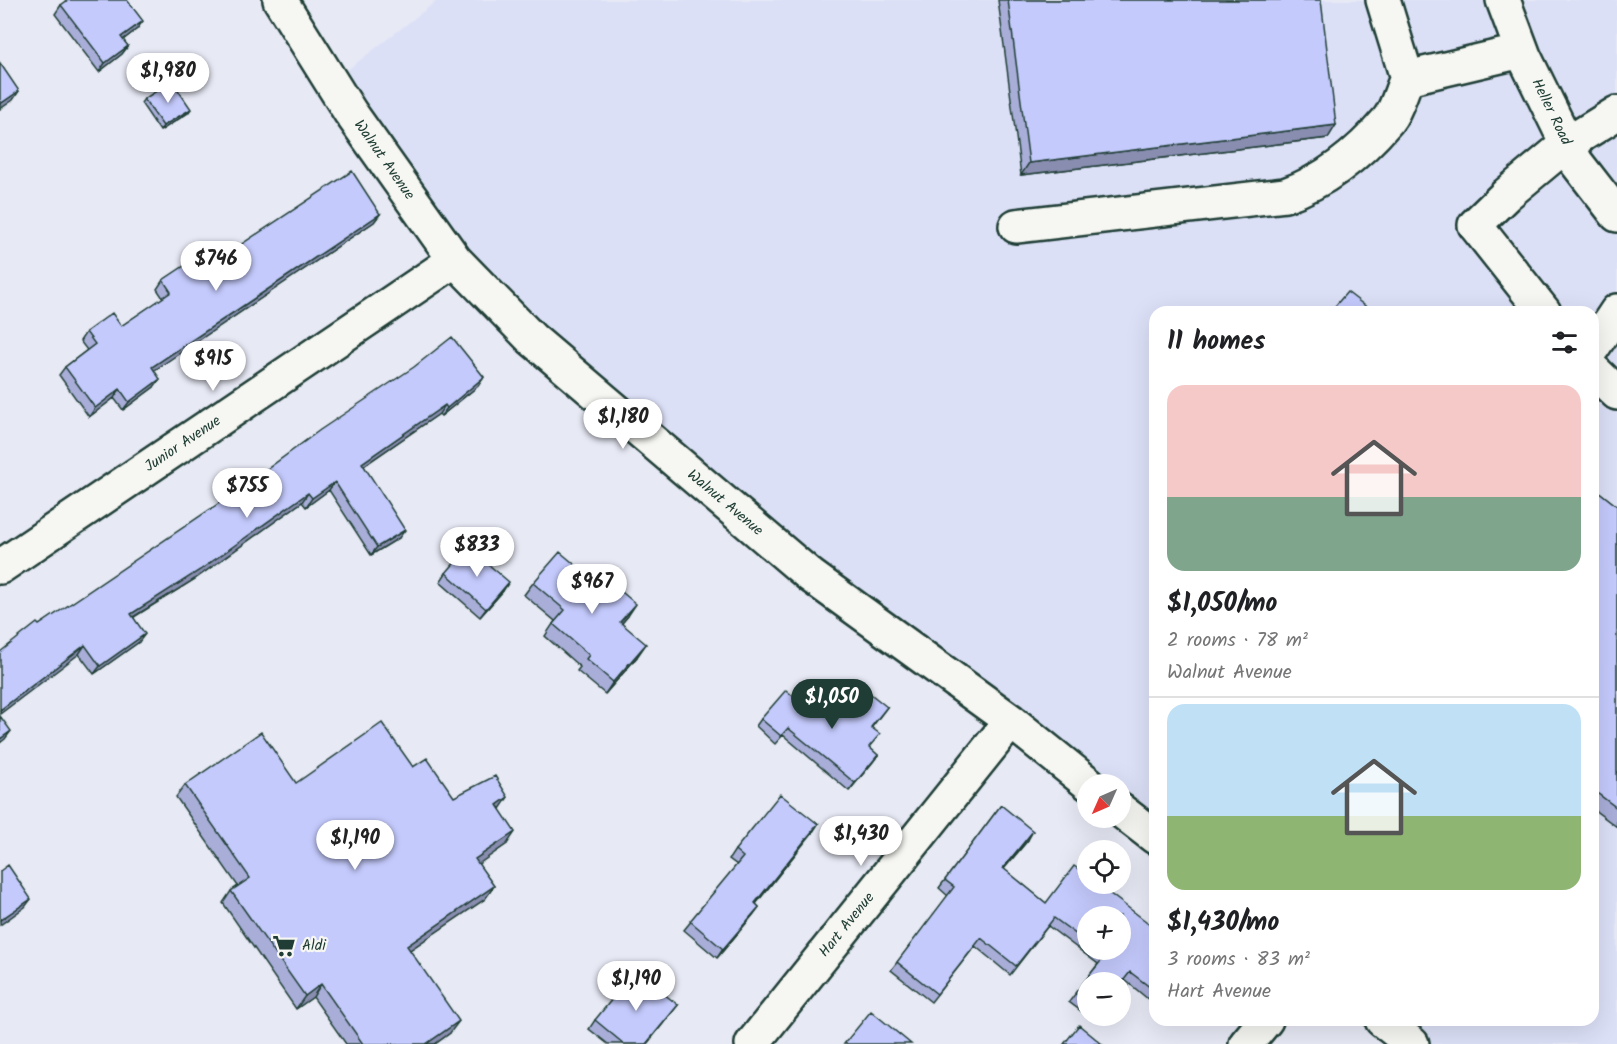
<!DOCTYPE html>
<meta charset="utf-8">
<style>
:root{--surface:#fff;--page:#f6f6f6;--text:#202124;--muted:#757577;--line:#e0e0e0;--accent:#1f3d34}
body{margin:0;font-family:Kalam,sans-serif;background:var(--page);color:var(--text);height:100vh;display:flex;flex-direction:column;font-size:22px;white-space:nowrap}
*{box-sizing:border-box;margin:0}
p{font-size:20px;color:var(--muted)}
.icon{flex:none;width:33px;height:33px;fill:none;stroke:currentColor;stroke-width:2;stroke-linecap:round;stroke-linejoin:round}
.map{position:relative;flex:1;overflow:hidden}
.drawer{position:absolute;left:1149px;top:306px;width:450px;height:720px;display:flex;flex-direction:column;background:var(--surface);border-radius:18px;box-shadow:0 6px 24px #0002}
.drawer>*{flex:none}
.needle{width:39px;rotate:225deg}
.fabs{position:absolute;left:1077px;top:774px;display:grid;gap:12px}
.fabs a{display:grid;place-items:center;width:54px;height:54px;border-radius:50%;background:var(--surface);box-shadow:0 6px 24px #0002;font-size:30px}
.price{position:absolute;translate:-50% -51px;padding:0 14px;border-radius:21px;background:#fff;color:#222;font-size:20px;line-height:39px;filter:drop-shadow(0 2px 3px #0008)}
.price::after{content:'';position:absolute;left:50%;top:36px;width:18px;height:14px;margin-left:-9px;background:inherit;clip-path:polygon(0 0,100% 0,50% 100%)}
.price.on{background:var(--accent);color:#fff}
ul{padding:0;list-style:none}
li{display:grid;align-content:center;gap:12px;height:318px;padding:0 18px}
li+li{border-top:2px solid var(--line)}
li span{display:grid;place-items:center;height:186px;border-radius:18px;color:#555}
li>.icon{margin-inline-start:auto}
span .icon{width:108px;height:108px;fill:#fffc;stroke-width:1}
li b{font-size:26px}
h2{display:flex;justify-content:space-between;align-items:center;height:72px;padding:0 18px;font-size:26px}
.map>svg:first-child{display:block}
.built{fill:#dce0f7}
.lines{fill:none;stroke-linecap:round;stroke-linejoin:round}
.minor-casing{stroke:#1f3d34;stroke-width:38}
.minor{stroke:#f6f6f2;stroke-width:33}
.wall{fill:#a9aed9;stroke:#1f3d34;stroke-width:1.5;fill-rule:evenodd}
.shaded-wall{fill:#898db0;stroke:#1f3d34;stroke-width:1.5}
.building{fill:#c4cafc;stroke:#1f3d34;stroke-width:1.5}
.labels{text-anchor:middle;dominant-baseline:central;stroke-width:4.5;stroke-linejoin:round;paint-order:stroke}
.street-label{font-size:15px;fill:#1f3d34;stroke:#f6f6f2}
.poi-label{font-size:15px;fill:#1f3d34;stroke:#f6f6f2;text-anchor:start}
</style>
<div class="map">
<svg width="1617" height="1044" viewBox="0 0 1617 1044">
<rect width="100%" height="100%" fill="#e7e9f5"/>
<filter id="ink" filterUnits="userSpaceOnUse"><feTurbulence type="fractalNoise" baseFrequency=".0167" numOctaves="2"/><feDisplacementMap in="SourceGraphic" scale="12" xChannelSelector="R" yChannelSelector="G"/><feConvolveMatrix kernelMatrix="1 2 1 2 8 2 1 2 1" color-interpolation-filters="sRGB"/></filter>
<g filter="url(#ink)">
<!-- built -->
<path class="built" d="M438,0h1179v1044h-204l-30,-24h210v-708h-438v526l-34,-28 -1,-26h-32l-608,-486 -138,-224z"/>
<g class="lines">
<!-- minor casing -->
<g class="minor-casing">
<path id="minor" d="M280,0l70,112 105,148 77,79 279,237 200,145 78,63
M1383,0l24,78 115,-27
M1503,0l21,56 52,106 41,53
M1016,226l269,-31c41,-14 75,-42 103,-75 9,-11 13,-29 19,-42
M1544,312l-69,-87 32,-31 60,-50 50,-31
M1593,347l24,-36
M1593,370l24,23
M0,567l455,-307
M1120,810l35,27
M1382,1020l30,24
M752,1044l259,-323
M1246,1044l20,-24"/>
</g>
<!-- minor -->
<use href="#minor" class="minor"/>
</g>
<!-- wall -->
<path class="wall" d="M998,0h323l7,138 -307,37z
M61,5l76,24 -14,11 5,6 -6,8 -23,18 -44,-58z
M144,99l44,14 -28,18 -19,-28z
M380,214l-6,8 -220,148v17l-31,23 -9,-12 -25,19 -30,-42 6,-8 22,-17 -7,-9 6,-9 35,-6 42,-28 -6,-9 6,-9 35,-7z
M484,377l-6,9 -37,30 -2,-2 -75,52 35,72 -28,17 -42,-65 -23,17 -4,-5 -107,77 -61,38 5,25 -45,32 -15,-20 -40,-29z
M1593,487l24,19v321l-24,-18z
M446,573l57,18 -23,26 -40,-35z
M533,583l95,33 -6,7 15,34 -32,37 -28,-23 3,-4 -35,-31 10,-15 -31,-26z
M887,707l-15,20 -3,20 9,8 -29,36 -66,-56 -8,9 -19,-18 5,-7 88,-8z
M413,767l41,30 46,12 7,35 -29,20 16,22 -9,13 -75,51 40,83 -15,11h-89l-33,-47 -17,12 -73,-106 8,-12 7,-5 -62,-89 9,-12 111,-2z
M1001,805l27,35 -24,29 42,34 109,25v77l-30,-25 -5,5v-3h-32v34h9l-4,4 -24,-18 29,-38 -50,-38 -38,49 -35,-29 -44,56 -40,-32 57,-74 -9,-8zM1088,916l32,34h-32z
M818,824l-62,80 3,3 -6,8 -36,43 -33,-28 53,-65 -8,-6 6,-9z
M678,1005l-31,39h-39l-19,-15 6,-9z"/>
<!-- shaded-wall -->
<path class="shaded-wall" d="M143,21l-6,8 -22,17 6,-9z
M128,46l-6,8 -23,18 6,-9z
M19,91l-6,9 -13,9v-5z
M191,109l-3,4 -28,18 3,-5z
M1336,125l-8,13 -307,37 8,-12z
M380,214l-6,8 -228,154 6,-9z
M484,377l-6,9 -37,30 6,-8z
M160,379l-6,8 -31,23 6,-8z
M120,389l-6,9 -25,19 6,-9z
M445,405l-6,9 -83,57 6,-8z
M335,482l-6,8 -23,17 6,-9z
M308,493l-6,9 -107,77 -70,43 6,-8z
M405,530l-6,8 -28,17 6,-8z
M509,582l-6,9 -23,26 6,-8z
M636,604l-8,12 -16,19 8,-13z
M145,634l-6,8 -45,32 6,-8z
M646,644l-9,13 -32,37 8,-12z
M85,645l-6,9 -79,60v-4z
M11,731l-6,8 -5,4v-4z
M878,755l-5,7 -24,29 6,-8z
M508,797l-8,12 -3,-4z
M818,824l-5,8 -64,80 6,-9z
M1033,831l-5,9 -31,36 6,-8z
M515,832l-8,12 -40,28 8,-13z
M494,886l-9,13 -87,59 9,-12z
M31,899l-6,8 -25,18v-5z
M759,907l-6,8 -36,43 6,-9z
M321,984l-8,13 -17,12 9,-13z
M459,1021l-9,12 -15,11h-9z"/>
<!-- building -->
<path class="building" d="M68,0h59l16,21 -22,16 7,9 -23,17 -44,-58z
M1008,0h313l15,125 -307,38z
M0,63l19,28 -19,13z
M172,81l19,28 -28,17 -19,-27z
M352,171l28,43 -228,153 8,12 -31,23 -9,-13 -25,19 -30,-41 30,-23 -9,-12 26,-19 9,13 50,-34 -8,-12 27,-18 8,11z
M1347,292l26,20h-43z
M452,337l32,40 -37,31 -2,-3 -83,58 43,67 -28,17 -42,-65 -23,16 -4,-5 -108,77 -69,44 14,20 -45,32 -15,-21 -85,65v-58l37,-29 2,2 204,-138 77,-57 94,-63z
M1593,487l24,19v302l-24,-18z
M468,547l41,35 -23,27 -40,-36z
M560,552l31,26 6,-7 39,33 -16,18 26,22 -33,38 -27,-23 3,-4 -36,-31 12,-14 -32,-27z
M786,690l28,25 16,-19 19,15 18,-20 20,16 -16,20 9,7 -11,13 9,8 -23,28 -67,-55 -7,8 -20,-17z
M0,716l11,15 -11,8z
M382,723l31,44 14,-9 27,39 41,-21 13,21 -11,8 18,27 -40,27 19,27 -87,60 52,75 -33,23h-63l-42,-60 -16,12 -74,-105 19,-13 -65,-93 76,-53 35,51z
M780,794l38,30 -63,79 4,4 -36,42 -33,-28 53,-64 -8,-7z
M1001,805l32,26 -30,37 43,35 28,-37 14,10v8h9l58,44v63l-25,-19 -10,13v-3h-32v21l-13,-10 30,-37 -9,-6h24v-34h-32v27l-34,-25 -38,48 -35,-28 -44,56 -40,-32 57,-75 -9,-7z
M8,865l23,34 -31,21v-49z
M635,971l43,34 -32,39h-22l-29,-24z
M871,1011l40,33h-67z
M1079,1025l23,19h-38z"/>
</g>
<!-- icons -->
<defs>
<g id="supermarket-bare" transform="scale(1.8)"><path d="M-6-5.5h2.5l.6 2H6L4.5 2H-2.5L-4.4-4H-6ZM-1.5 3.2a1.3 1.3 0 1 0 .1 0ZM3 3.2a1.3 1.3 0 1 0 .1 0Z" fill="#1f3d34" stroke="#f6f6f2" stroke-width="2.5" paint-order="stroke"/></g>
</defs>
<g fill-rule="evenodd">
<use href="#supermarket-bare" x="284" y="946"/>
</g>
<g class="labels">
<!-- street labels -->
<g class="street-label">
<text transform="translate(1551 112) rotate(64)">Heller Road</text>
<text transform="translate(384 160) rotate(55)">Walnut Avenue</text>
<text transform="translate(183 444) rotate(-34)">Junior Avenue</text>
<text transform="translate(725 503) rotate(40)">Walnut Avenue</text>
<text transform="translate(847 925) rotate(-51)">Hart Avenue</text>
</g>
<!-- poi labels -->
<g class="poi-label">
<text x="302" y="946">Aldi</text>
</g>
</g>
</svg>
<div class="fabs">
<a><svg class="needle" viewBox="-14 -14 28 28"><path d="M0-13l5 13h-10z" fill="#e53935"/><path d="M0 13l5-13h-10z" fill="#757577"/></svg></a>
<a><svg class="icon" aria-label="locate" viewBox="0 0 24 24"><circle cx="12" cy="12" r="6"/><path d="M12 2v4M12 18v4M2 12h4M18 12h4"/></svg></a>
<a>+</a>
<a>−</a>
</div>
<b class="price" style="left:168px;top:104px">$1,980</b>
<b class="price" style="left:216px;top:292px">$746</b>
<b class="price" style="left:213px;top:392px">$915</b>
<b class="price" style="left:623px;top:450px">$1,180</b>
<b class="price" style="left:247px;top:519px">$755</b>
<b class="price" style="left:477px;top:578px">$833</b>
<b class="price" style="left:592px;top:615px">$967</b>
<b class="price on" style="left:832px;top:730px">$1,050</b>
<b class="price" style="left:861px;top:867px">$1,430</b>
<b class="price" style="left:355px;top:871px">$1,190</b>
<b class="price" style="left:636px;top:1012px">$1,190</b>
<section class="drawer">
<h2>11 homes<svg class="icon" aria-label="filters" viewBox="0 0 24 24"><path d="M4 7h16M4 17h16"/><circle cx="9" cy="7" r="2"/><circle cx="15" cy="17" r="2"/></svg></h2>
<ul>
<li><span style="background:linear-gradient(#f6c9c9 60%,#7fa58c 0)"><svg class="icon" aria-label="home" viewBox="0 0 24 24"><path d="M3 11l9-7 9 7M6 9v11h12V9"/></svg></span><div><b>$1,050/mo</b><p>2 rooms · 78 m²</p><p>Walnut Avenue</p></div></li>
<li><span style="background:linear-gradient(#bfe0f5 60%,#8fb573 0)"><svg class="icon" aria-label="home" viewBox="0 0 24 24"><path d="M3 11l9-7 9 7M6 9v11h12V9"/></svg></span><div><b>$1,430/mo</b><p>3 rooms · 83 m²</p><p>Hart Avenue</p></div></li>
</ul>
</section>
</div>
